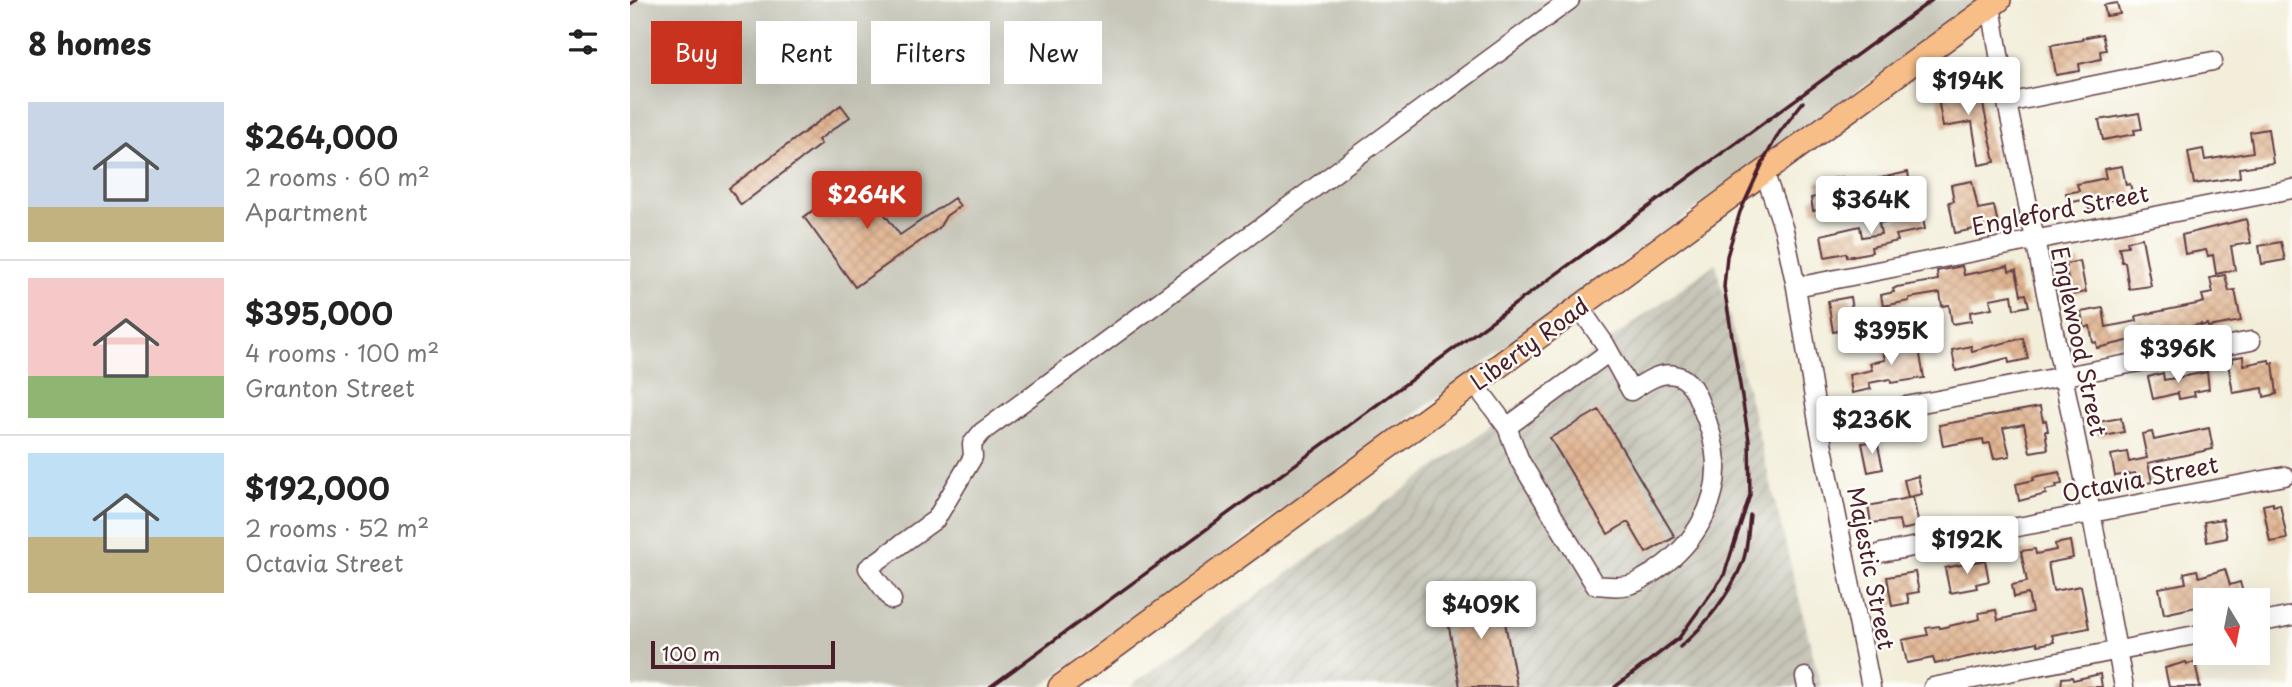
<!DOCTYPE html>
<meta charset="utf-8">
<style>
:root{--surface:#fff;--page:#f2f2f2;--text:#222;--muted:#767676;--line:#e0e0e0;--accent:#c8321e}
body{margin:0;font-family:"Playpen Sans",sans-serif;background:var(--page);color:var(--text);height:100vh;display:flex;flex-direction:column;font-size:26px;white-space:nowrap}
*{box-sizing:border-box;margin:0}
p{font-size:23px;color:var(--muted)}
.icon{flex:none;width:38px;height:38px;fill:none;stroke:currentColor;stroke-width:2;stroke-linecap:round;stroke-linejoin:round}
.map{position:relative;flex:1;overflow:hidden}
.panel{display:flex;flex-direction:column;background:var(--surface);width:630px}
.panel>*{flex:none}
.hud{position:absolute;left:21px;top:21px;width:665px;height:63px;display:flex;gap:14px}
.needle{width:46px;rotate:170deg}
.tools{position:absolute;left:1563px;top:588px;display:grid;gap:14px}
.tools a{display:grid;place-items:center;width:77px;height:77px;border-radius:0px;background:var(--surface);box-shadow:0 7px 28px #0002;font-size:35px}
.scale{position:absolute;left:21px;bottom:18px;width:184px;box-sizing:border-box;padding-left:7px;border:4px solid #4a1f2b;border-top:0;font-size:19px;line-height:24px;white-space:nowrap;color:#4a1f2b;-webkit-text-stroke:5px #fdfcf7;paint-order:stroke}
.price{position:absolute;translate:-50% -60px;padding:0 16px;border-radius:7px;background:#fff;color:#222;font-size:23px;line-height:46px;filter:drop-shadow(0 2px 4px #0008)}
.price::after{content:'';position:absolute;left:50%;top:42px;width:21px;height:16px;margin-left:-10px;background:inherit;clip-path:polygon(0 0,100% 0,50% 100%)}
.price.selected{background:var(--accent);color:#fff}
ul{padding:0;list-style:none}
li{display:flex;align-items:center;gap:21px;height:175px;padding:0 28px}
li+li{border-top:2px solid var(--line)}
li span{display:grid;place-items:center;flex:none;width:196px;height:140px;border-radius:0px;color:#555}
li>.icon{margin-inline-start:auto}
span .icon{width:84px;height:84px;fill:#fffc;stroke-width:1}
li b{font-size:30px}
h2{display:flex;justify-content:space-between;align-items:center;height:84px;padding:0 28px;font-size:30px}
.chip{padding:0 24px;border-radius:0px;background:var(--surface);box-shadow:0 7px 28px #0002;font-size:24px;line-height:63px}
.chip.selected{background:var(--accent);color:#fff}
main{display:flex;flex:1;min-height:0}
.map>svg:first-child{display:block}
.industrial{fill:url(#industrial-furrows)}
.railway{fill:#c6c5b8}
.building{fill:url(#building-cross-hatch)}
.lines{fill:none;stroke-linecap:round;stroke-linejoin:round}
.minor-casing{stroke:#633e45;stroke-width:21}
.major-casing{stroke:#633e45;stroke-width:26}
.minor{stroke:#fff;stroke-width:18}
.major{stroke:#f7be88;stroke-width:23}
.rail{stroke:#4a1f2b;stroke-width:3.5}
.labels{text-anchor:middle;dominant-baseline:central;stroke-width:5;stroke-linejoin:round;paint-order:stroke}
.street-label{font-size:23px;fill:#4a1f2b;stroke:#fdfcf7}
</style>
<main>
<section class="panel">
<h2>8 homes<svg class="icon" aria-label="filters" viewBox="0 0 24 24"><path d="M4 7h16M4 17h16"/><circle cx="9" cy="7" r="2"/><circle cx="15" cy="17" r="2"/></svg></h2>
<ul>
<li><span style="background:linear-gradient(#c9d6e8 75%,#c2b280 0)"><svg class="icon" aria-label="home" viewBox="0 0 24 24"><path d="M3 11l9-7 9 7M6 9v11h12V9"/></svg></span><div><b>$264,000</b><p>2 rooms · 60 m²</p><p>Apartment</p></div></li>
<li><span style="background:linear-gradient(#f6c9c9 70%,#8fb573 0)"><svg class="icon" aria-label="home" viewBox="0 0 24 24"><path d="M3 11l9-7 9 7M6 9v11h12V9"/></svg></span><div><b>$395,000</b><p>4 rooms · 100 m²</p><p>Granton Street</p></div></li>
<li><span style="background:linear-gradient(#bfe0f5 60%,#c2b280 0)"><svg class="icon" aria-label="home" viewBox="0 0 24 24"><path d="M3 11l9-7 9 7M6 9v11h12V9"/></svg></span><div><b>$192,000</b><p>2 rooms · 52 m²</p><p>Octavia Street</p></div></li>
</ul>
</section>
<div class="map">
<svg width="1662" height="687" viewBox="0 0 1662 687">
<defs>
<pattern id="industrial-furrows" width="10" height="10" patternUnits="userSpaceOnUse" patternTransform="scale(1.75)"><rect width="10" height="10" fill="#c6c5b8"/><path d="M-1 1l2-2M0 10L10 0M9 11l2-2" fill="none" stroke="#aca99e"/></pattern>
<pattern id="building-cross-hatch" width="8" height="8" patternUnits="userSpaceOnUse" patternTransform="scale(1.75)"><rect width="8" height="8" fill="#e0b592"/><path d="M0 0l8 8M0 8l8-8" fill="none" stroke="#c29b7e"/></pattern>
</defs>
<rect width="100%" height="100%" fill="#fdfcf7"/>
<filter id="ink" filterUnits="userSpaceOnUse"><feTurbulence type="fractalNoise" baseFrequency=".0143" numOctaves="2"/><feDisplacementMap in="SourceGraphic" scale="14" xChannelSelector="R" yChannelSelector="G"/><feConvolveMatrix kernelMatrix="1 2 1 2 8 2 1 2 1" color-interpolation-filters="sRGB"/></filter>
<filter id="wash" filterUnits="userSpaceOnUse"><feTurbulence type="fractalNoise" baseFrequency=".00686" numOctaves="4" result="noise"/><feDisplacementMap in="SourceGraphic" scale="28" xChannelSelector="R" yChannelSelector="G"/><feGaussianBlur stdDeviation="1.57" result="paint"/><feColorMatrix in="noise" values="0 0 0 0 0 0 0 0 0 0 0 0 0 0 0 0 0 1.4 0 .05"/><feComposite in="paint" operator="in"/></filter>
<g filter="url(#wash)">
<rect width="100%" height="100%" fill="#f3eeda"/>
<!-- industrial -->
<path class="industrial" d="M1086,263l105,424h-692l280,-201z"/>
<!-- railway -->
<path class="railway" d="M0,0h1352l-941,687h-411z"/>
<g id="blocks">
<!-- building -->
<path class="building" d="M1487,3l3,11 -14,2 -2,-11z
M1472,34l4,16 -6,1 1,8 -22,5 1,7 -24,4 -5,-30 32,-5 -1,-2z
M1349,85l16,77 -16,3 -7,-43 -29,5 -6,-34z
M211,105l9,12 -32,23 3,4 -80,61 -12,-17z
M1509,113l3,16 -8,1 1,4 -32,6 -4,-20z
M1638,129l5,34 -34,5 1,9 -46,7 -6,-32 15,-3 2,11 48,-8 -3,-20z
M1492,166l4,19 4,-1 3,12 -26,5 1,5 -19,4 -2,-11 -19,4 -2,-10 13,-2 -2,-7 29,-6 -2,-9z
M1278,172l3,18 -31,6 -4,-17z
M1212,177l5,27 -34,7 -2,-13 9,-2 -3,-14z
M228,178l42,57 54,-37 6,8 -14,10 -7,12 -84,59 -51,-70z
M1342,181l6,28 16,-3 4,18 -43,9 -6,-31 5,-1 -3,-16z
M1246,200l3,12 -13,3 -2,-12z
M1291,209l4,20 -29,6 2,6 -27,6 1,5 -25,5 -1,-4 -21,4 -4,-22 39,-9 2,11 19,-3 -2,-11 20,-4 -1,-5z
M1616,219l5,24 -20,3 4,24 -19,4 -3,-19 -5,1 -2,-6 -21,4 -3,-19z
M1512,238l9,48 -22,3 -4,-27h-3l-3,-15 9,-1 -1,-5z
M1651,242l4,18 -23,4 -3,-18z
M1450,261l6,31 -15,3 -6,-31z
M1332,266l2,9 44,-9 1,5 7,-1 5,25 5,-1 3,12 -15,3 -2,-14 -22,4 2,9 -22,4 1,9 -19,3 -3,-19 -7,1 -2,-13 -31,5v3l-26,5 -2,-11 13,-3 -1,-3 4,-2 41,-7 -1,-9z
M1595,275l4,16 6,-1 6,31 -33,6 -1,-3 -6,2v-2l-104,24 -1,-6 -3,1 -3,-17 -6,2 -3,-16 22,-4 3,19 31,-6 -1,-5 61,-12 7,-2 -2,-7 11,-2 -3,-15z
M1220,297l5,31 -22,4 -5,-31z
M1274,337l3,14 12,-2 5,29 -33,5 -1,-4 -21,4 2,6 -19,4 -3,-18 23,-5 -2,-7 15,-3 -4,-18z
M1393,338l5,21 -19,4 -1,-5 -52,13 -4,-21 19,-4 1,5z
M1613,356l1,9 25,-5 1,4 3,-1 4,31 -13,3 -1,-9 -30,5 -5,-30 5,-1v-4z
M1577,372l2,17 -15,3 1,4 -16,3 -1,-6 -25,6 -5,-22 15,-4 1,7z
M1410,407l3,14 3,-1 2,11h-3l3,18 -18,3 -6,-28 -21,4 7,28 -16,3 -4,-16 -6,1 -1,-5 -40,7 -4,-21z
M969,410l76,127 -29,16 -18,-31 -20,12 -58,-96z
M1491,418l3,14 -24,5 -2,-15z
M1579,428l4,21 -65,14 4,19 -14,3 -3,-12 -20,3 -4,-21 16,-3 2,10 18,-4 -5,-24 10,-2 2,8z
M1247,441l6,28 -15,3 -6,-29z
M1430,472l2,12 -6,1 1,3 -12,2 1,4 -27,7 -3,-17 18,-4 -1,-3z
M1288,476l4,18 -14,3 -4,-17z
M1283,497l6,29 -18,4 -2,-10 -28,3 -3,-17z
M1643,503v3l7,-2 7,35 -17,3 -7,-37z
M1593,519l4,19 -20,4 -3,-20z
M1440,541l3,17 -25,5 5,28 28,-5 8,42 -37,7 2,7 -16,3 -1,-3 -102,22 -2,-6 -26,5 -5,-23 26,-5 -2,-7 13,-2 1,2 40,-9 -1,-6 17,-3 2,10 34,-8 -4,-18 -14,3 -2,-12 15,-3 -6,-31 14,-2 1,5 20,-4 -1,-6z
M1355,560l4,21 -13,3 1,4 -27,5 -5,-25z
M1595,569l5,16 10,-3 5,18h-16l-3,-8 -18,5 1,3h-5l1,5 -41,9 -5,-26 27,-5 -2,-10 13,-3 2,7z
M1285,572l4,20 -12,2 2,9 -17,3 -5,-29z
M869,590l18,97h-57l-16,-87z
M1556,662l1,2 8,-2 5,25h-31l-4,-19z
M1470,674l2,13h-41l1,-9 10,-1 1,3z"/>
</g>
</g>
<g filter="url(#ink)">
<use href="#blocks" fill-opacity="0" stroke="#633e45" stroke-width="2"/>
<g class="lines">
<!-- minor casing -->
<g class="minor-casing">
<path id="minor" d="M1361,6l16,97 84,409 33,175
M1377,103l206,-42
M1134,171l20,59 12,57 22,135 53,265
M1166,287l496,-98
M844,383l33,44 13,34 75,124c12,1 26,3 37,-1 6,-1 13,-7 19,-10 38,-24 67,-65 65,-111 -1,-20 -7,-39 -15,-57 -5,-13 -11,-28 -26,-31 -16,-4 -31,8 -44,16l-26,-47 -26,-37
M1223,416l398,-75
M877,427l102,-75
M1251,553l404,-77
M262,600l-24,-32 68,-49 37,-62 -1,-13 10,-12 588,-432
M1628,623l34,-7
M1175,677l2,10
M1303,687l272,-54"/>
</g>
<!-- major casing -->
<g class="major-casing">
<path id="major" d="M430,687l939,-687"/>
</g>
<!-- minor -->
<use href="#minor" class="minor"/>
<!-- major -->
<use href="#major" class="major"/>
<!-- rail -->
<path class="rail" d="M0,4l6,-4
M1050,647c26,-22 49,-52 62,-83 6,-14 6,-34 8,-49
M360,687l942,-687
M985,687l64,-49 45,-63 26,-80 -1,-55 -25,-153 3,-31 13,-44 25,-54 14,-25 24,-31"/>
</g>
</g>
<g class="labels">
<!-- street labels -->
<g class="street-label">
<text transform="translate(1430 209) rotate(-11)">Engleford Street</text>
<text transform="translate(1450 341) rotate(78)">Englewood Street</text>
<text transform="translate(899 343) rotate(-36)">Liberty Road</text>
<text transform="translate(1510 478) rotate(-11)">Octavia Street</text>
<text transform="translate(1242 568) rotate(79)">Majestic Street</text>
</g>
</g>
</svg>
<div class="tools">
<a><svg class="needle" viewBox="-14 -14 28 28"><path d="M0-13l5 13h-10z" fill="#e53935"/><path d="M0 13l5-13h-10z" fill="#767676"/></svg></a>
</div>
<div class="scale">100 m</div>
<b class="price" style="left:1338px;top:117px">$194K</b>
<b class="price selected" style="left:237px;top:231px">$264K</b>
<b class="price" style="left:1241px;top:236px">$364K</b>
<b class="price" style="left:1261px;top:367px">$395K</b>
<b class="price" style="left:1548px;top:385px">$396K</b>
<b class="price" style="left:1242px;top:456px">$236K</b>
<b class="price" style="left:1337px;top:576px">$192K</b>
<b class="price" style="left:851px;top:641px">$409K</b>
<div class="hud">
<a class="chip selected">Buy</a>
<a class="chip">Rent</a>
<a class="chip">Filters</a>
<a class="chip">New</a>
</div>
</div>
</main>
